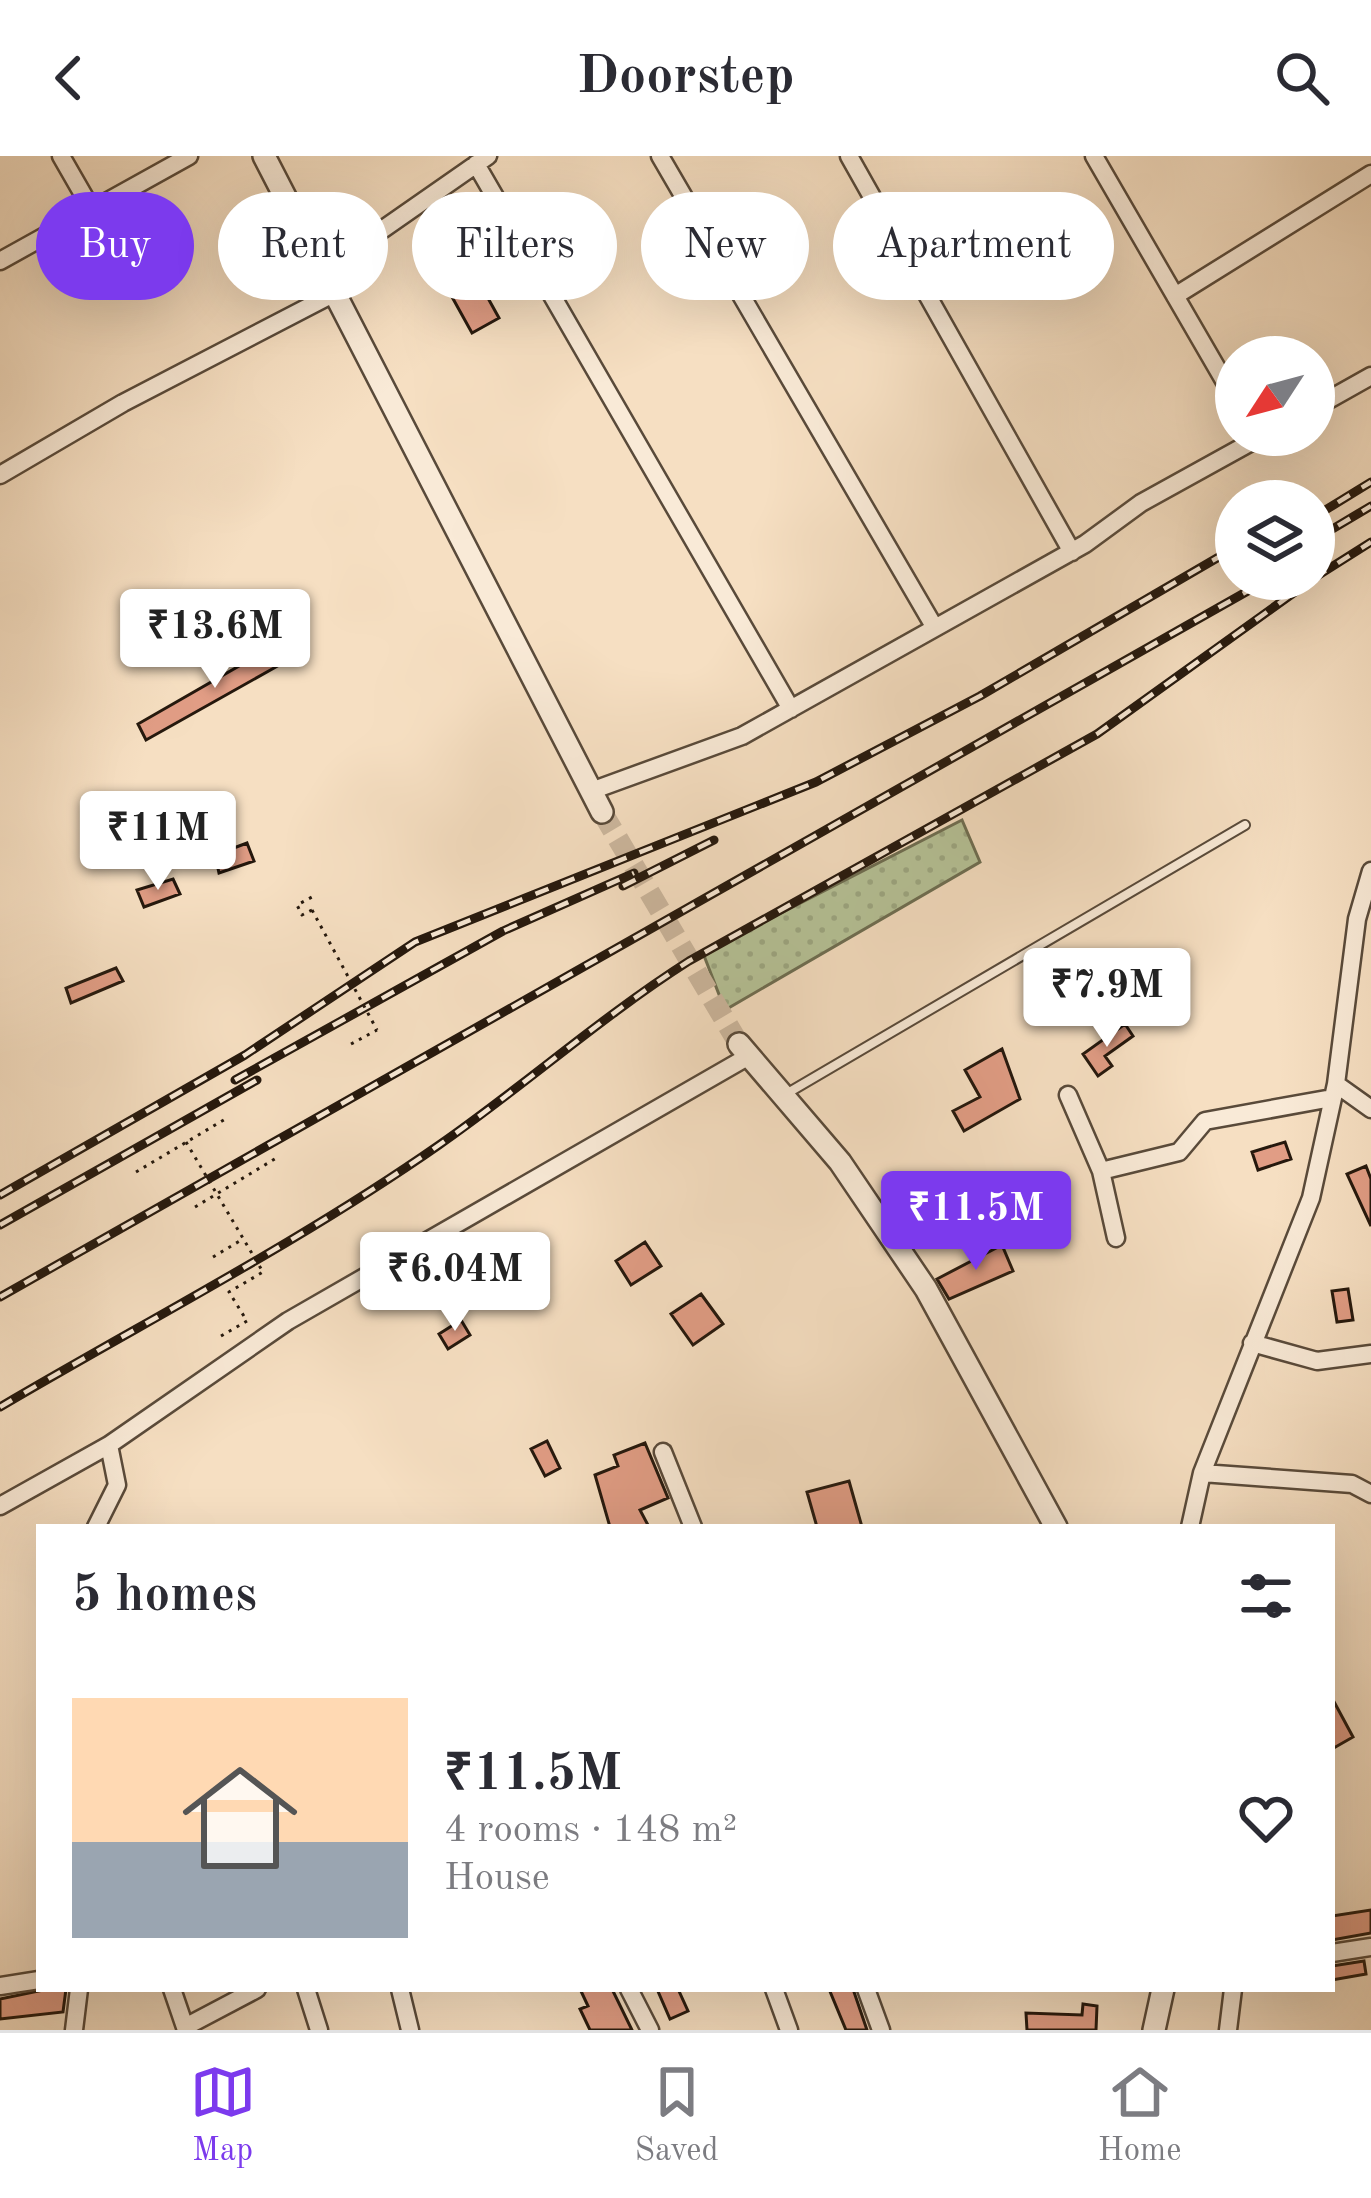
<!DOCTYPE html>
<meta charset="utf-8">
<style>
:root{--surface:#fff;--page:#f7f7f7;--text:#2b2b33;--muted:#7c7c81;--line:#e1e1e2;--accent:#7c3aed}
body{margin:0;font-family:"Old Standard TT",serif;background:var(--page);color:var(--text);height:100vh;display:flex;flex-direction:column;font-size:45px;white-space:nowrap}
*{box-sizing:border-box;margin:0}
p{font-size:39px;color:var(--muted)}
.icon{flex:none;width:66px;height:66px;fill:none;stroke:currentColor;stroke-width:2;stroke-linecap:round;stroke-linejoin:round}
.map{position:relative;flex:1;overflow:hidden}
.drawer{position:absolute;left:36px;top:1368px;width:1299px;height:468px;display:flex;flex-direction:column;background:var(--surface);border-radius:0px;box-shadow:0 12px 48px #0002}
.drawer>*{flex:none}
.banner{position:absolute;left:36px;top:36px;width:1299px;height:108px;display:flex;gap:24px}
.needle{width:78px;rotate:234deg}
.controls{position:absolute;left:1215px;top:180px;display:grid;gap:24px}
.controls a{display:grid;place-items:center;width:120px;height:120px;border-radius:50%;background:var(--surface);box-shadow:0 12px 48px #0002;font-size:60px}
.price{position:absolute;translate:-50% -102px;padding:0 27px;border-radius:12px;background:#fff;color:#222;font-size:39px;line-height:78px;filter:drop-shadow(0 3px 6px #0008)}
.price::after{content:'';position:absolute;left:50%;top:72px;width:36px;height:27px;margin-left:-18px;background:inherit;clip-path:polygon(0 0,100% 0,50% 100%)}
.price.current{background:var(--accent);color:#fff}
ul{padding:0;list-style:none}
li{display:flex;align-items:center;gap:36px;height:300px;padding:0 36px}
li+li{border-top:3px solid var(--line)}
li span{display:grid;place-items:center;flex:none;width:336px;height:240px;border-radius:0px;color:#555}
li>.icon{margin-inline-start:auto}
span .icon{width:144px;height:144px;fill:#fffc;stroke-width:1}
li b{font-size:51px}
h2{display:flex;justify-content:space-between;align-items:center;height:144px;padding:0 36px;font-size:51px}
.pill{padding:0 42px;border-radius:54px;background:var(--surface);box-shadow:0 12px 48px #0002;font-size:42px;line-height:108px}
.pill.current{background:var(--accent);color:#fff}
header{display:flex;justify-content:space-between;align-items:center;height:156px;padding:0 36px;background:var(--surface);font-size:54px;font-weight:700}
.dock{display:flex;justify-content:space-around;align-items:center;height:168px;border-top:3px solid var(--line);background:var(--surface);font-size:33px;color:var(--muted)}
.dock a{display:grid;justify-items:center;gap:6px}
.dock .current{color:var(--accent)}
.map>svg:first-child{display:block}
.park{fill:url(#park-dots);stroke:#6e6e52;stroke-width:3}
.building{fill:#e19d85;stroke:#25180d;stroke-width:3}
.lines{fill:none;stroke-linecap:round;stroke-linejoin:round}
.tertiary-tunnel{stroke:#ccb79e;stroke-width:21;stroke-dasharray:21 10;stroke-linecap:butt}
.service-casing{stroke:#594a3a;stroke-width:12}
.minor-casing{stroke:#594a3a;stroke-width:21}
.tertiary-casing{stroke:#594a3a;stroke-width:26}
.path{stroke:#25180d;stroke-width:3;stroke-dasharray:3 6;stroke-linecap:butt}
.service{stroke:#f9ead7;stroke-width:8}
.minor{stroke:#f9ead7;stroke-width:16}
.tertiary{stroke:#f9ead7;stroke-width:21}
.rail-casing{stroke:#25180d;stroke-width:9}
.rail{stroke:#f9ead7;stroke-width:4.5;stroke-dasharray:14;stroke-linecap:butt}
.path-bridge{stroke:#25180d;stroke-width:3;stroke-dasharray:3 6;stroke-linecap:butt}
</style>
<header><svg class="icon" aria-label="back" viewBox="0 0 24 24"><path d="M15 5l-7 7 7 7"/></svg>Doorstep<svg class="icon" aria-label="search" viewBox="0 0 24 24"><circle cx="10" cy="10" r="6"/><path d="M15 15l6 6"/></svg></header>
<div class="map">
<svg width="1371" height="1874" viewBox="0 0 1371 1874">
<defs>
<pattern id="park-dots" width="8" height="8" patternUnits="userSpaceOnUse" patternTransform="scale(3)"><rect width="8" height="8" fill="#b6c398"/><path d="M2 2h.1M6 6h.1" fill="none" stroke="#9ca782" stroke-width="1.8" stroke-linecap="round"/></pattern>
</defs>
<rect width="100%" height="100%" fill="#f6dfc2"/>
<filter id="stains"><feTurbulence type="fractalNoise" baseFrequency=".00167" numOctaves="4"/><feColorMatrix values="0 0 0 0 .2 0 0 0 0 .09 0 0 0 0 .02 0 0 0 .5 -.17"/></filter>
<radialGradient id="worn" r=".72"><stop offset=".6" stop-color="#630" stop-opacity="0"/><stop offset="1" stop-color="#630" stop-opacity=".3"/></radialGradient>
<!-- park -->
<path class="park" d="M962,664l18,42 -255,148 -22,-57z"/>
<!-- building -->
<path class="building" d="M463,97l36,65 -27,15 -36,-65z
M281,486l9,17 -144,81 -8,-16z
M247,687l7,18 -35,12 -4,-18z
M173,723l7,15 -36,13 -7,-17z
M116,812l7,13 -52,22 -5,-15z
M1125,868l8,12 -28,20 7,10 -14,10 -15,-22z
M1002,893l18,50 -56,32 -11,-20 27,-14 -15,-27z
M1285,986l6,17 -33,11 -6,-18z
M1366,1010l5,13v47l-24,-52z
M1037,1030l9,22 -24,9 -9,-22z
M645,1086l16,24 -30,19 -15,-24z
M1002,1089l11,26 -64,28 -12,-20z
M1348,1133l5,31 -16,2 -5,-31z
M701,1138l22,30 -30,21 -22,-31z
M461,1164l9,15 -22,14 -9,-15z
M547,1285l13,27 -15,8 -14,-27z
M645,1287l23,55 -28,12 9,17h-39l-15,-52 23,-9 -4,-11z
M849,1325l13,46h-45l-10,-35z
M1332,1542l21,39 -21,12z
M1371,1754v23l-39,7v-24z
M1364,1805l2,13 -34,6v-14z
M48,1833h18l-3,23 -63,7v-20z
M580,1833h32l20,41h-42l-10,-21 8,-3z
M657,1833h21l10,22 -18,8z
M829,1833h24l14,41h-21z
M1083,1848l14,2 -1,24h-69l-1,-17 56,2z"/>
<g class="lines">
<!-- tertiary-tunnel -->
<path class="tertiary-tunnel" d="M602,656l137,232"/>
<!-- service casing -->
<g class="service-casing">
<path id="service" d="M786,938l459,-269"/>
</g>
<!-- minor casing -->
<g class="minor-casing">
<path id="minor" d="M61,0l31,54
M660,0l275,472
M849,0l223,396
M1094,0l142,245
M476,8l315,545
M0,105l189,-105
M323,115l165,-115
M1175,140l196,-122
M1314,252l57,-32
M0,319l123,-72 212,-110
M591,635l151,-55 343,-192 56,-41 123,-68
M1336,928l35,25
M1068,939l33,76 15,67
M1101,1015l78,-19 26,-31 127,-23
M1252,1187l65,18 54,-7
M663,1296l30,75
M1202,1317l150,11 19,10
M0,1350l109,-61 179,-124 461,-265
M96,1371l21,-42 -8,-40
M1190,1371l12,-54 109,-275 25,-114 21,-165 14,-48
M1332,1797l39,-6
M0,1830l39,-6
M172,1833l14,41
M306,1833l13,41
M400,1833l10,41
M629,1833l21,41
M774,1833l15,41
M866,1833l15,41
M185,1871l72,-38
M74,1874l5,-41
M1228,1874l5,-41"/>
</g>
<!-- tertiary casing -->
<g class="tertiary-casing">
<path id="tertiary" d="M264,0l338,656
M739,888l101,118 86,127 130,238
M1154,1874l9,-41"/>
</g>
<!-- path -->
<path class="path" d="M312,754l-10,5 -5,-10 15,-8
M351,888l26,-14
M136,1016l91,-54
M195,1051l83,-50
M213,1101l30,-18
M221,1180l26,-15 -18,-29 34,-20"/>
<!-- service -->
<use href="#service" class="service"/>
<!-- minor -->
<use href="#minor" class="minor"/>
<!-- tertiary -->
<use href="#tertiary" class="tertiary"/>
<!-- rail casing -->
<g class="rail-casing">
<path id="rail" d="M1314,361l57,-35
M1314,384l57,-34
M1314,422l57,-36
M623,730l91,-46
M235,924l268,-149 131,-58
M0,1039l245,-140 170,-113 401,-160 164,-86 256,-149
M0,1069l257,-145
M0,1141l1269,-718
M0,1251c146,-86 300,-165 439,-262 85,-59 162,-128 250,-184l408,-227 216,-155"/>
</g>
<!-- rail -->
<use href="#rail" class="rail"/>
<!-- path-bridge -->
<path class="path-bridge" d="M312,754l65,120
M186,986l77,130"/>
</g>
<rect width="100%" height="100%" filter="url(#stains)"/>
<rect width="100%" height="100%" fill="url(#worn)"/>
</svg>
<div class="controls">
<a><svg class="needle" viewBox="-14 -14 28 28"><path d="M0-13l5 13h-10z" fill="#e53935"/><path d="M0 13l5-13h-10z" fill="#7c7c81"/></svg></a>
<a><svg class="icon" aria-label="layers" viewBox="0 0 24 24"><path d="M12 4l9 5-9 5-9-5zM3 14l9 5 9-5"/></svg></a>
</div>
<b class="price" style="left:215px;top:535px">₹13.6M</b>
<b class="price" style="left:158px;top:737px">₹11M</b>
<b class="price" style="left:1107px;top:894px">₹7.9M</b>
<b class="price current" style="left:976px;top:1117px">₹11.5M</b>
<b class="price" style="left:455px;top:1178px">₹6.04M</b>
<div class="banner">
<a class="pill current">Buy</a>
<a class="pill">Rent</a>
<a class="pill">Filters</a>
<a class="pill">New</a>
<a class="pill">Apartment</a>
</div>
<section class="drawer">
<h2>5 homes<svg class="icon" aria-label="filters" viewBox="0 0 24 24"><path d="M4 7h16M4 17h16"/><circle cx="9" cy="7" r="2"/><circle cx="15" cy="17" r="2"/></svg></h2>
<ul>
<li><span style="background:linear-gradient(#ffd9b3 60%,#9aa5b1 0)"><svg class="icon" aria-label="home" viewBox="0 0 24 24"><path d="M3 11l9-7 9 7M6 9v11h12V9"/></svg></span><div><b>₹11.5M</b><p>4 rooms · 148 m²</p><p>House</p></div><svg class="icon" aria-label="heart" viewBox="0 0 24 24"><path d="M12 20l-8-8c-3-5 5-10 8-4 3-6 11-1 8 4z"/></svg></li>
</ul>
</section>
</div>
<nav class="dock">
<a class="current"><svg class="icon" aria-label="map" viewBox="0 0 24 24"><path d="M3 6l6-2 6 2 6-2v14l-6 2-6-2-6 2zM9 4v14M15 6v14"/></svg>Map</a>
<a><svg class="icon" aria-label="saved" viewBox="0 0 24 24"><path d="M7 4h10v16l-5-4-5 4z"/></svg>Saved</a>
<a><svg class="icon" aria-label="home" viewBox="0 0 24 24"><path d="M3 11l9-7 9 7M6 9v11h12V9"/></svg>Home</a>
</nav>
